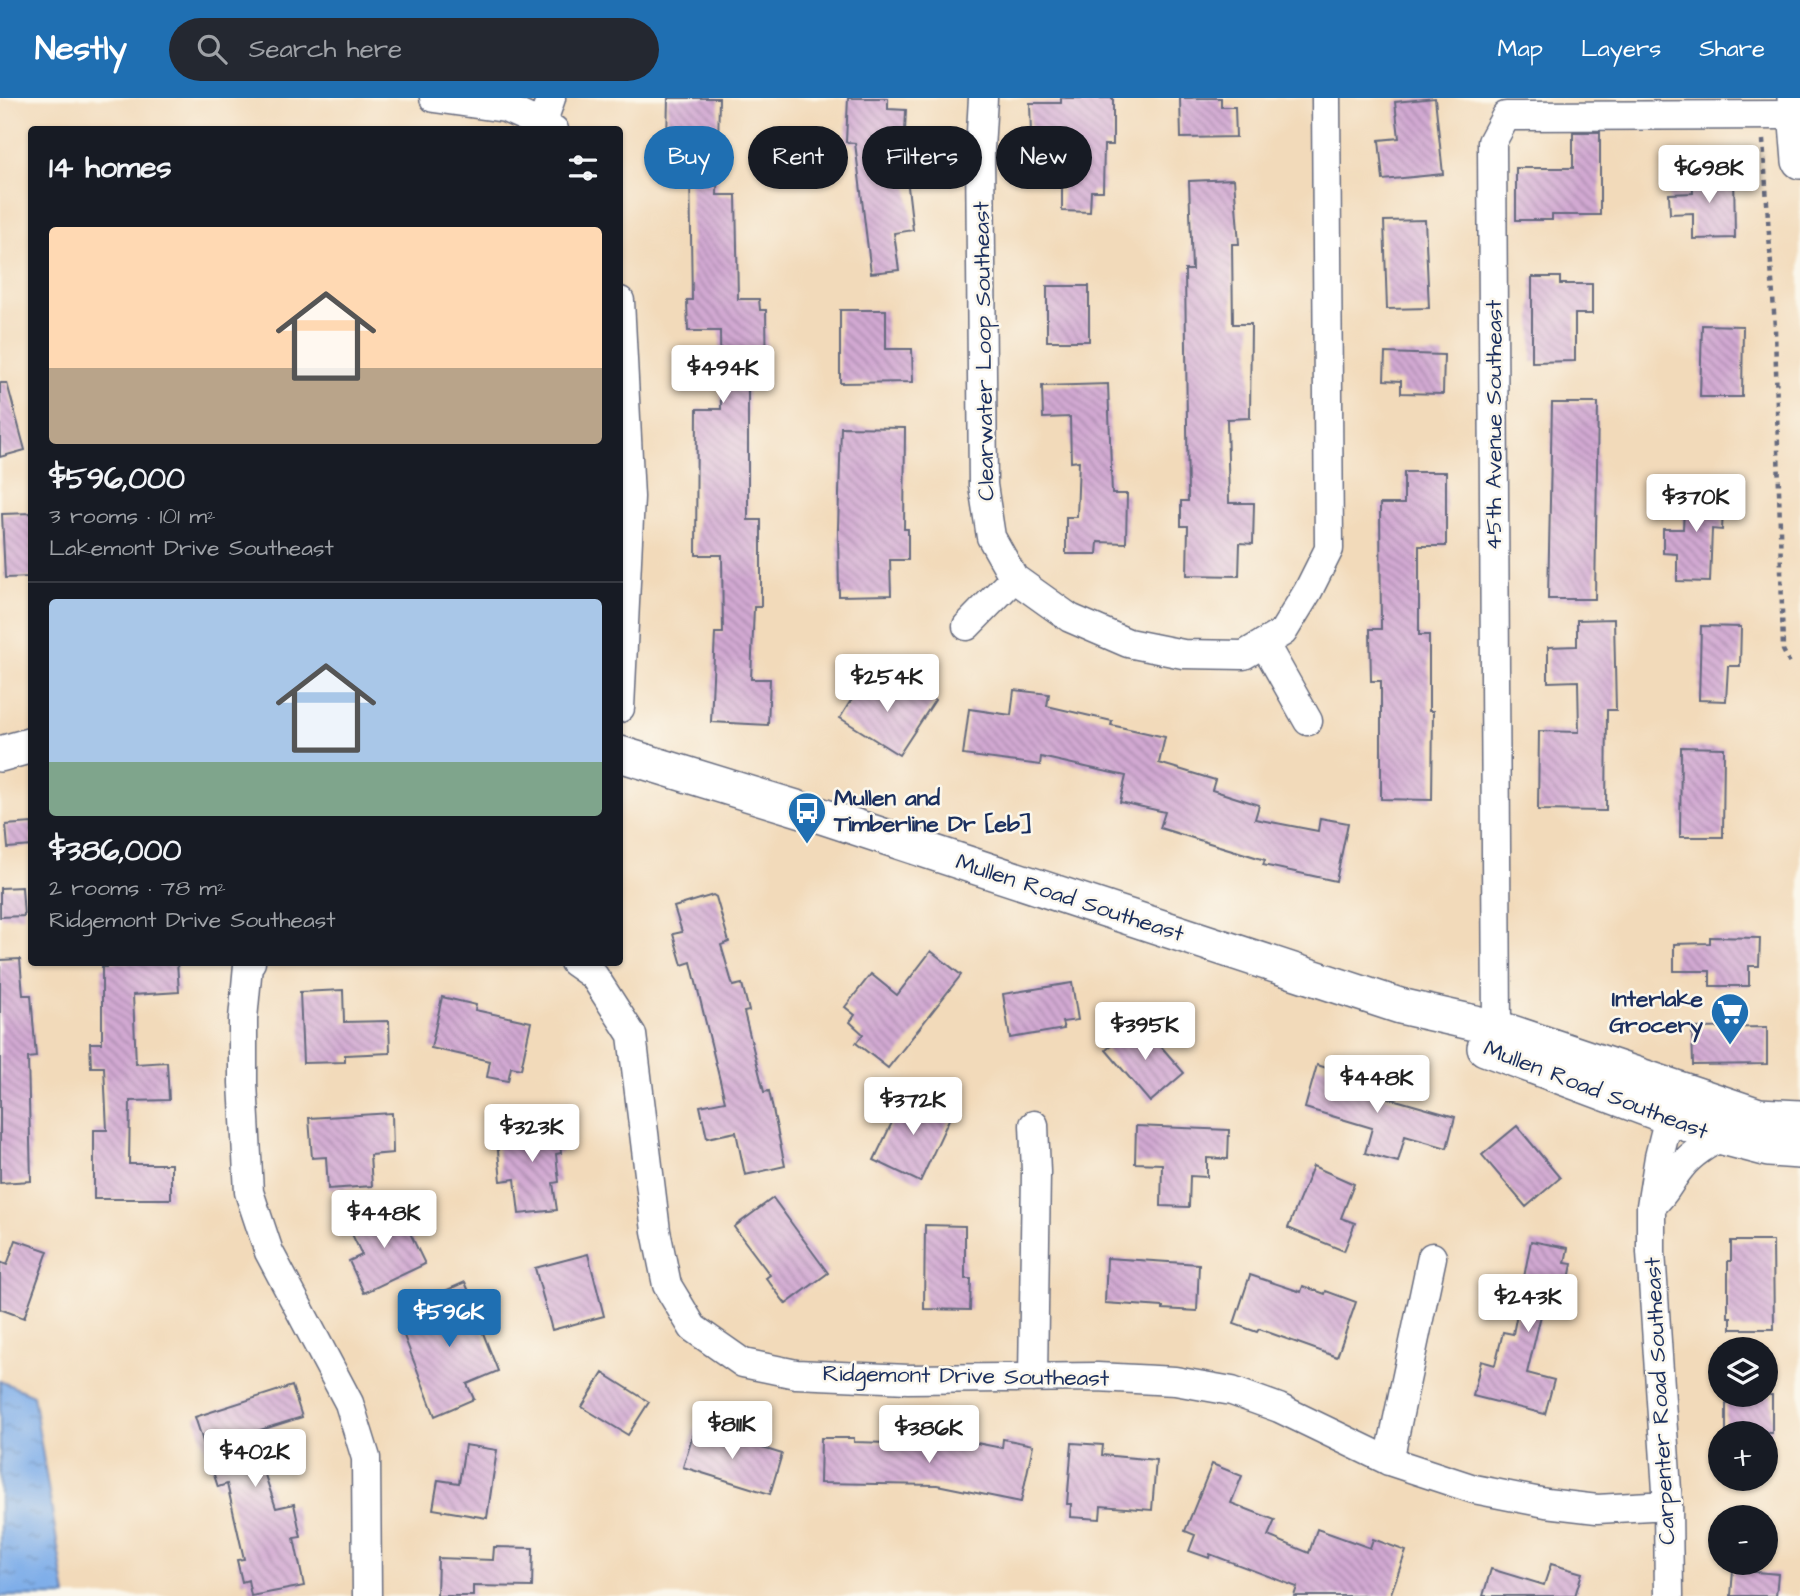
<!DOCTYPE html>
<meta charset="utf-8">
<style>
:root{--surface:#171b24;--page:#242831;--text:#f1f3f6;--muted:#9ea1a6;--line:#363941;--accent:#1f6fb2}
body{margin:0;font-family:"Architects Daughter",sans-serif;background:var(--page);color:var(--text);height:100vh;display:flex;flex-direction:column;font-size:26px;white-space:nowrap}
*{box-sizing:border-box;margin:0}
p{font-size:23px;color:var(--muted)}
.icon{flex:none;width:38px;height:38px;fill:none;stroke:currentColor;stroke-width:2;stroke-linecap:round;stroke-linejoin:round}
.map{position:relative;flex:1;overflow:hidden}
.sheet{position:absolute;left:28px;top:28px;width:595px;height:840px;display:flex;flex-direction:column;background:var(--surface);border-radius:7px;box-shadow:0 2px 5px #0004}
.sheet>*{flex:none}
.guide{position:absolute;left:644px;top:28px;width:665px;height:63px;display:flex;gap:14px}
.tools{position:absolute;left:1708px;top:1239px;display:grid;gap:14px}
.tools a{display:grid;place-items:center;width:70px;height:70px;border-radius:50%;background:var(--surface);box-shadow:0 2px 5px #0004;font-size:35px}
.price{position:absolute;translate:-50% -60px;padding:0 16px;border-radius:7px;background:#fff;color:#222;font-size:23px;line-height:46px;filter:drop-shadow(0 2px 4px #0008)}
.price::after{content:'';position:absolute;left:50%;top:42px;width:21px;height:16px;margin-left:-10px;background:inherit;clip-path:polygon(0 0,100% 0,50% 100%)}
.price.selected{background:var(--accent);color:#fff}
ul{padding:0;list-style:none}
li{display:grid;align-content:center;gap:14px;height:371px;padding:0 21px}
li+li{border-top:2px solid var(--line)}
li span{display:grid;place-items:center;height:217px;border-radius:7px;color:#555}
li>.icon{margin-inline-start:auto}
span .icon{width:126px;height:126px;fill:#fffc;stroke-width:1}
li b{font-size:30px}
h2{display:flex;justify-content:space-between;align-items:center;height:84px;padding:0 21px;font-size:30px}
.chip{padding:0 24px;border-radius:32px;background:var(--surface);box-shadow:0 2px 5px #0004;font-size:24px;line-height:63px}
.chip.selected{background:var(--accent);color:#fff}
header{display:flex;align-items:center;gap:42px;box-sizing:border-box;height:98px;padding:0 35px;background:var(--accent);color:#fff}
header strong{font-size:33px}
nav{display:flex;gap:38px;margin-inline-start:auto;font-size:24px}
.search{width:490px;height:63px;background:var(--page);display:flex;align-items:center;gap:18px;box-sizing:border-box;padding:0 24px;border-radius:38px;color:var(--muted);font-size:26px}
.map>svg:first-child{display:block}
.water{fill:url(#water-ripples);stroke:#4d6ea4;stroke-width:2}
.building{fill:url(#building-back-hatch)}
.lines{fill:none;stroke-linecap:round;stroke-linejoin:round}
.minor-casing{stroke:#666b7e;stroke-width:31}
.tertiary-casing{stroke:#666b7e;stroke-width:38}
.path{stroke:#666b7e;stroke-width:4.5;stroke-dasharray:5 5;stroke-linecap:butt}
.minor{stroke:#fff;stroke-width:28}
.tertiary{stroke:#fff;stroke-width:35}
.labels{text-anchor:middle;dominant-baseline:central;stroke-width:5;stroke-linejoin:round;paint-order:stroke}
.street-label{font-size:23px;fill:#1b2f5e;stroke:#fbf7ec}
.poi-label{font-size:23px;font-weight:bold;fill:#1b2f5e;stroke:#fbf7ec;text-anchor:start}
</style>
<header>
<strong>Nestly</strong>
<div class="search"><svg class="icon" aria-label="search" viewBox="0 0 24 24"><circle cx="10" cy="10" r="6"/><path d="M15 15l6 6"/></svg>Search here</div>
<nav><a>Map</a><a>Layers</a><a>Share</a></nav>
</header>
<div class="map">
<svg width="1800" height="1498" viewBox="0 0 1800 1498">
<defs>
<pattern id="water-ripples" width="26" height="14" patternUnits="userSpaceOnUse" patternTransform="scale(1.75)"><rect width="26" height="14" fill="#7faee9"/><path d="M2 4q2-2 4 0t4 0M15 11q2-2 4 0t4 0" fill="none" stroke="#678ec0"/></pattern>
<pattern id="building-back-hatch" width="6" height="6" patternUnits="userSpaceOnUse" patternTransform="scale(1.75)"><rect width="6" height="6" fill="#d2a9d2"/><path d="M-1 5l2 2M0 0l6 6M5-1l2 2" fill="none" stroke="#aa8aae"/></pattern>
</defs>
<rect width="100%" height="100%" fill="#fbf7ec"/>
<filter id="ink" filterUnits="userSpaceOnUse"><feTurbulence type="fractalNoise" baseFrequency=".0143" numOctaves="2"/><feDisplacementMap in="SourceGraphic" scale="14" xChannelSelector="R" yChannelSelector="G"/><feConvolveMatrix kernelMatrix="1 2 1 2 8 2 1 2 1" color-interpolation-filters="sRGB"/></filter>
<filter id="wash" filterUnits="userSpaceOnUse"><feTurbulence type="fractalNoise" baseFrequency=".00686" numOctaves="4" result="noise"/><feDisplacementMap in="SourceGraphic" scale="28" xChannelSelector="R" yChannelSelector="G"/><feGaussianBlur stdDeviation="1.57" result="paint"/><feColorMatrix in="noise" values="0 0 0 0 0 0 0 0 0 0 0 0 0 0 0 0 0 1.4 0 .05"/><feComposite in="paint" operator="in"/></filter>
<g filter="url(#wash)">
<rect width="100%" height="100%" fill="#f2daba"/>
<!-- water -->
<path class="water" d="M0,1283l33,14 33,201h-66z"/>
<g id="blocks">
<!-- building -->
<path class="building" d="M668,0h51l-2,97h19l2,104h21l1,11h6l1,75h-19v135h13v87h-7l-3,72h19l-2,46 -57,-3 4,-89h8l-1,-78h-26l1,-146h24l-1,-78h-32l-1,-31h5l-2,-131h-41l1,-30h17z
M848,0h40v11l18,1 -2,42 9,78 -19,3 5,37 -28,3 -16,-130 -9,-1z
M1061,0h52v47h-9l-1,46h-12l-1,21 -28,-1v-25h-14l1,-52h-18l-1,-31h31z
M1180,0h41v9h14l1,30 -55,1z
M1435,0l8,76 -60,6 -4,-40 20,-2 -4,-36z
M1573,34h27v83h-48v5h-36v-52h57z
M1734,73l1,67 -42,1v-26l-23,1 -1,-20 24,-1 -1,-21z
M1234,81l5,65h-7l1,80h18l-1,94 -23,1 2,84h25l-1,41 -13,-1 -1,33 -52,-1 1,-49h-7v-25h7l-3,-231h7l-3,-89z
M1425,122l4,88 -42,1 -3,-88z
M1532,179h28v7h32v30h-17v47l-43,1z
M1047,188h42v55h-42z
M840,212h46v39h26l1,33 -73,1z
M1702,227l41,1 -1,71h-42z
M1385,255l59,2 -1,39 -42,-1v-12l-17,-1z
M0,285h7l18,67 -25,7z
M1108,286l4,110h15l-1,49 -28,-1 -1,12h-31v-37h11l2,-56 -8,1 -1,-45 -27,1 -1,-32z
M1552,305h46l-3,196h-47z
M841,329l64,1 -1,101h4v31h-18l1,35 -52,1 -1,-67z
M1404,374h42v74h-27v89h10v76h4l-1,89 -51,-1v-118h-10l-1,-52h11l-1,-125h24z
M1685,391l39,1 -2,40 -10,-1 -2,53 -33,-1v-27l-14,-1v-24h20z
M32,415v64l-27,1 -3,-64z
M1614,521l2,91h-9l-1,101 -68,-1 1,-79 40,1 -1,-51 -30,1v-35l29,-1v-26z
M1701,528l40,1 -1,39h-12l-2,35 -27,-1z
M865,580l32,21 11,-16 27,17 -36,55 -59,-37z
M1014,592l35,4 -2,12 65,15 -1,4 54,12 -6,26 56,17 -3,10 47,15 -4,14 63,12 2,-13 28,5 -12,58 -73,-16 2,-5 -105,-32 5,-16 -45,-10 6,-26 -85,-19 -1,8 -77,-10 6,-46 42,6z
M1681,649l43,1 -1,89h-43z
M32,725v23l-24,2 -2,-23z
M22,789l2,29 -24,1v-29z
M713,797l3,2 13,45 -8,3 12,41 9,-2 7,27 -5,1 20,80 5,-1 16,75 -40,9 -9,-43 -29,6 -7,-32 25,-5 -34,-139 -9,3 -9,-31 9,-2 -8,-25z
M1710,839l50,1 -1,28h-10v20h-39v-15h-36v-27l36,-1z
M931,853l30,24 -73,93 -32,-25 7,-9 -13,-12 5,-7 -10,-8 26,-33 26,21z
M20,861l3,36h8l5,62 -8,1 3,123 -31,2v-223z
M106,864h71l2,30 -46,3 3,69 31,-2 2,38 -39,1 -1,63h42v35h-77v-69h13l-3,-63h-13l-1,-24h12v-76h4z
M1072,885l6,37 -16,2 2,7 -54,9 -7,-44z
M343,892l1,32 45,-1 1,32 -45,2v7l-42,1 -3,-71z
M442,899l34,8 -1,5 56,12 -10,47 -10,-2 -3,14 -21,-4 3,-16 -59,-13z
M1139,923l45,52 -34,29 -44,-52z
M1767,929v37l-74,1 -1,-37z
M1317,967l33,10 -3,11 108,31 -8,31 -42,-12 -7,26 -33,-9 7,-25 -67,-20z
M907,993l45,22 -32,69 -46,-22z
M392,1015l1,40 -23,2 2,31 -44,3 -2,-32 -14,1 -3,-40z
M557,1022l4,33 -5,1 3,28 -6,1 4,27 -38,4 -4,-35 -14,2 -4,-40 15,-1 -2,-15z
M1136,1028l93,4 -1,29 -21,-1v19l-17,-1 -1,31 -28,-1 1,-42 -27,-1z
M1517,1028l43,52 -34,29 -44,-52z
M1313,1068l41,18 -13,34 14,5 -11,28 -56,-23z
M773,1100l55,75 -42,31 -20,-26 4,-3 -36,-48z
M397,1108l28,58 -61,29 -15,-32 13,-6 -13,-27z
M925,1127l40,1v53h6l-1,31 -46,-1z
M16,1142l32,11 -24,67 -24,-9v-47l7,3z
M1531,1143l37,7 -3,15 7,1 -10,51 -20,-4 -15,62 27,7 -9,34 -72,-18 8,-35 14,4 8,-33 10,2z
M1731,1143h42l1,88h-43v-12h-3v-56h3z
M588,1156l16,62 -52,14 -17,-62z
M1107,1160l92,6 -2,47 -34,-2v-2l-58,-4z
M1250,1177l51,17 2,-6 22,8 1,-3 30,11 -19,55 -78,-28 -2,3 -23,-8z
M465,1184l21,50 -3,1 15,38 -31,13 7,15 -39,17 -36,-93 44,-19 -5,-10z
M603,1275l46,29 -21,33 -46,-28z
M292,1288l10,31 -51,16 25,75 18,-4 7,33 -7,1 10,48 -53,10 -3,-16 -6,2 -5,-22 7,-1 -17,-75 -9,3 -23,-70z
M1732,1297h40v38h-46v-29h6z
M695,1329l87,27 -12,40 -87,-27z
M821,1340h33v4l35,1v2l61,1 1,-8 51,10 1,-9 30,6 -12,57 -84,-17 -117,-2z
M1072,1345l31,2 -1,10 54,5 -4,50 -51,-4 -1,13 -30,-2 1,-13h-4z
M465,1347l32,5 -10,68 -54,-9 5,-29 21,3z
M1212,1366l30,12 -11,27 44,17 -7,16 41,17 8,-24 53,19 3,-9 33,12 -16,45h-96l3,-9 -87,-33 -1,4 -20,-7 6,-16 -10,-4z
M494,1449l39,1 -1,39 -59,-1v10h-36l1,-38 55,2z
M1551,1466l31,9 -7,23h-92l8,-27 53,16z
M1733,1472l45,4 -2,22h-45z"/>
</g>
</g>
<g filter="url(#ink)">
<use href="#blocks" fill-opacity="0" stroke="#666b7e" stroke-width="2"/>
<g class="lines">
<!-- minor casing -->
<g class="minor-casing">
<path id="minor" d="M434,0l71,10 49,22
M983,0l-3,51 3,336 8,52 23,41 56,40 58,25 55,11 61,1 39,-23 25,-41 21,-42 -3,-451
M542,26l9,-26
M620,203l10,196 -10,211
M967,528l47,-48
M1264,545l44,78
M251,864l-3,3 -5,54v64l6,109 20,60 80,151 17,55 1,138
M574,864l20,14 38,59 24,196 11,54 26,43 50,35 53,11 112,5 189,-2 78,4 57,10 47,17 110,53 85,28 72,14 51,6 71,-4
M1497,930l-5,-886 14,-26 291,-1
M1653,1106c13,-11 17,-24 28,-37 9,-12 28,-25 42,-30
M1033,1280l3,-206 -2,-47
M1389,1363l43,-204
M1669,1498l-1,-91 -17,-253v-46l8,-49 10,-40 18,-6"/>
</g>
<!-- tertiary casing -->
<g class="tertiary-casing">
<path id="tertiary" d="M1795,0l5,63
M0,656l32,-9
M620,656l199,61 581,191 97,22 262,88 41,2
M1485,950l238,89 46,12 31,2"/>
</g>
<!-- path -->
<path class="path" d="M1763,42l12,188 8,322 8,16"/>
<!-- minor -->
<use href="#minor" class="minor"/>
<!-- tertiary -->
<use href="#tertiary" class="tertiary"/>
</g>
</g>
<!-- icons -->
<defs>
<g id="bus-pin" transform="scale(2.0125)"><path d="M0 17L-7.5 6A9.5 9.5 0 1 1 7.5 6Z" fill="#1f6fb2" stroke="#fbf7ec"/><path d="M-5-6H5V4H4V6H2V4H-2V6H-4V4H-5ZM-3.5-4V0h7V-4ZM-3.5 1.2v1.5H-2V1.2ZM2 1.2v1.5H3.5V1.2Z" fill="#fff"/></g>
<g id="supermarket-pin" transform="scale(2.0125)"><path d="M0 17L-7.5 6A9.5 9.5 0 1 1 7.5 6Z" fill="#1f6fb2" stroke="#fbf7ec"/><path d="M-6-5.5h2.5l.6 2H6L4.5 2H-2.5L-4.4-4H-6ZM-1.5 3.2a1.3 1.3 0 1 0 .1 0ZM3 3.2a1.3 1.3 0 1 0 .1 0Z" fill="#fff"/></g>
</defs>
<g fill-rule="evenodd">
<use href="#bus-pin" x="807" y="713"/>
<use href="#supermarket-pin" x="1730" y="914"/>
</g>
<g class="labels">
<!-- street labels -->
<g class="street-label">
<text transform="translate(984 253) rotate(-91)">Clearwater Loop Southeast</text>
<text transform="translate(1494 327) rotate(-90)">45th Avenue Southeast</text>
<text transform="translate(1070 800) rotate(18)">Mullen Road Southeast</text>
<text transform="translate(1596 992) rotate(21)">Mullen Road Southeast</text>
<text transform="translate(966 1278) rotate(1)">Ridgemont Drive Southeast</text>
<text transform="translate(1660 1303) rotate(-93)">Carpenter Road Southeast</text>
</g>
<!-- poi labels -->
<g class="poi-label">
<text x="834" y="700">Mullen and<tspan x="834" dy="26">Timberline Dr [eb]</tspan></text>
<text x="1703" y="901" text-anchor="end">Interlake<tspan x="1703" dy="26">Grocery</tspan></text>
</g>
</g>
</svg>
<div class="tools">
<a><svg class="icon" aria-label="layers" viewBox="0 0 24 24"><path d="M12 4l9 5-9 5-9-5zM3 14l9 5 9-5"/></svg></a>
<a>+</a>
<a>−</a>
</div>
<b class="price" style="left:1709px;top:107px">$698K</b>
<b class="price" style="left:723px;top:307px">$494K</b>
<b class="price" style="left:1696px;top:436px">$370K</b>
<b class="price" style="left:887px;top:616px">$254K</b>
<b class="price" style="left:1145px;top:964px">$395K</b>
<b class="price" style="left:1377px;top:1017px">$448K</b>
<b class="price" style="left:913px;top:1039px">$372K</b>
<b class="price" style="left:532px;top:1066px">$323K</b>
<b class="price" style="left:384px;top:1152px">$448K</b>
<b class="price" style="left:1528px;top:1236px">$243K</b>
<b class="price selected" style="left:449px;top:1251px">$596K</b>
<b class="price" style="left:732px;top:1363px">$811K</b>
<b class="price" style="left:929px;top:1367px">$386K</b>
<b class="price" style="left:255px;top:1391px">$402K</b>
<div class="guide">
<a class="chip selected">Buy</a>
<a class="chip">Rent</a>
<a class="chip">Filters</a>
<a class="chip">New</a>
</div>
<section class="sheet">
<h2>14 homes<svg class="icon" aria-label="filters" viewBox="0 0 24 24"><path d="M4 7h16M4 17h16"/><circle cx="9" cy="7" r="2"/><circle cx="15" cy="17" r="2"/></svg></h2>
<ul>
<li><span style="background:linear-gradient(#ffd9b3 65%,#b9a48a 0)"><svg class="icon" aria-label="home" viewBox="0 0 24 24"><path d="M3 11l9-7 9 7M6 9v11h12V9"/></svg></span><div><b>$596,000</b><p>3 rooms · 101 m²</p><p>Lakemont Drive Southeast</p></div></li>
<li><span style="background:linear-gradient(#a9c7e8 75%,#7fa58c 0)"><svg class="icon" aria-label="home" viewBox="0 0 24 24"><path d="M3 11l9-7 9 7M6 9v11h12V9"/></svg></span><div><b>$386,000</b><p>2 rooms · 78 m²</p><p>Ridgemont Drive Southeast</p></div></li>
</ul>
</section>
</div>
